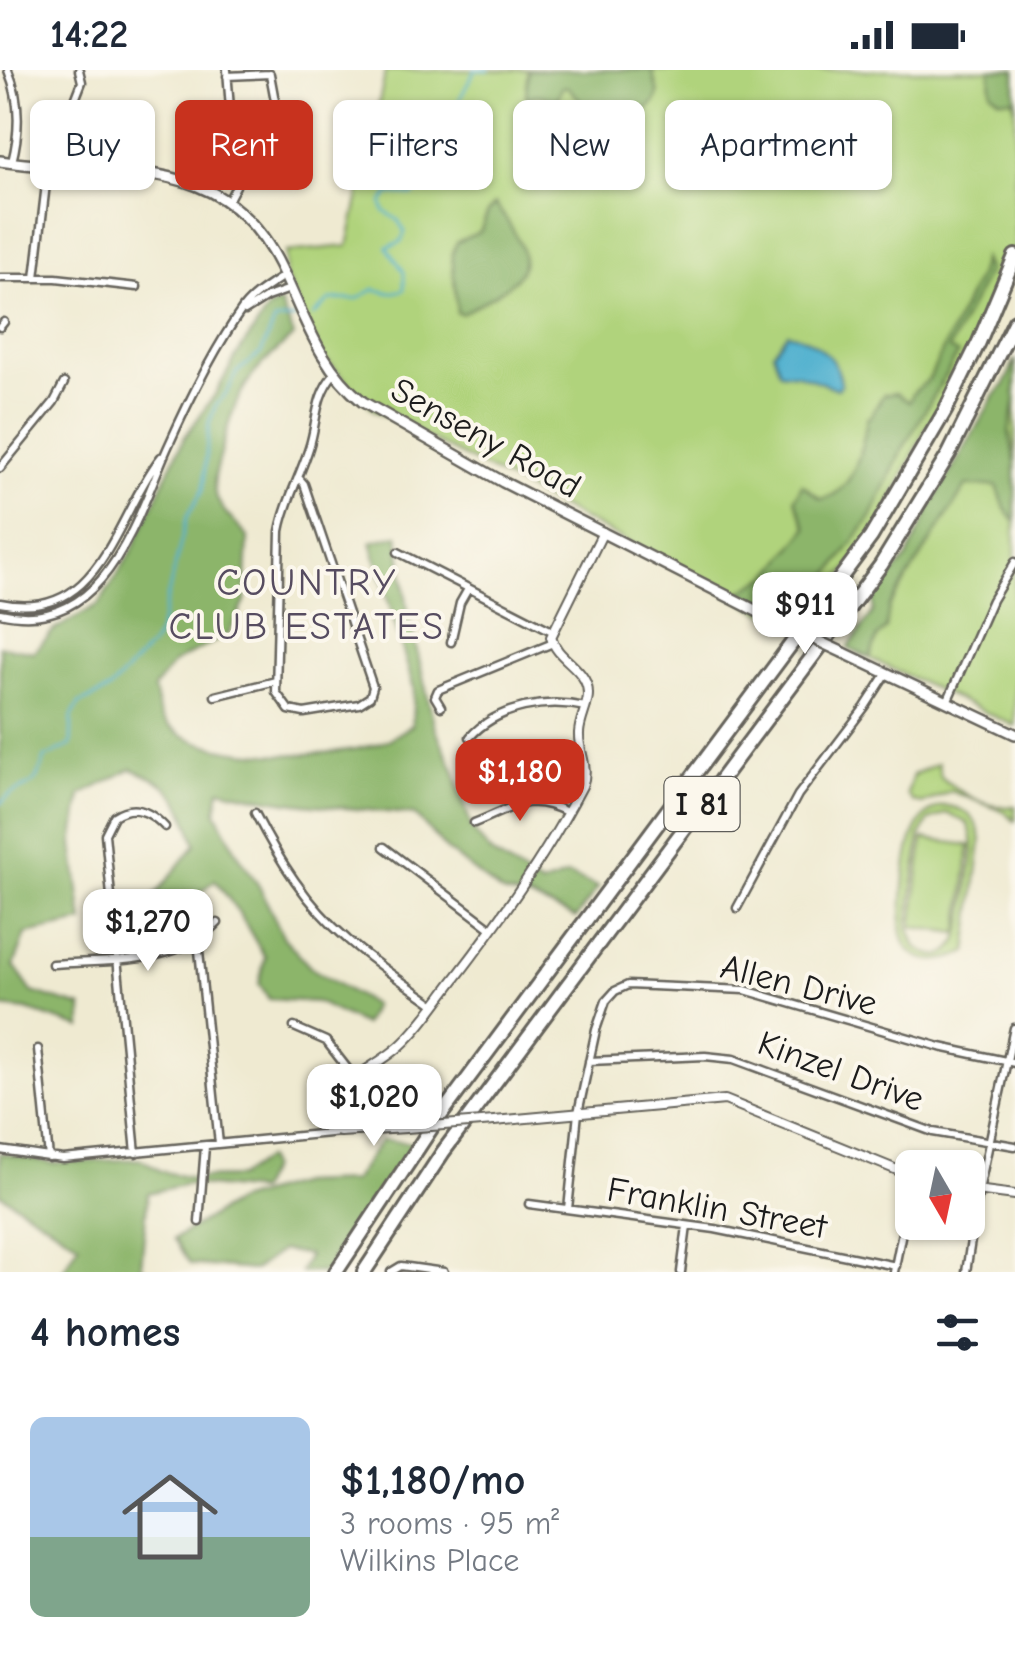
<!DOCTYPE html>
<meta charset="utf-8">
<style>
:root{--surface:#fff;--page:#f2f2f3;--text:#1f2937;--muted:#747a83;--line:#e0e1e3;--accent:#c8321e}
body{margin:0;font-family:"Comic Neue",sans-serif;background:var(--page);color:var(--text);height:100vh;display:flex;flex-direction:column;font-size:38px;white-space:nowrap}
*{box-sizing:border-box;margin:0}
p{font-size:32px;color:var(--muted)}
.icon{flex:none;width:55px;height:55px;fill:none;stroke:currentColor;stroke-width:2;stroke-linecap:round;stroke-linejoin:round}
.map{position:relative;height:1202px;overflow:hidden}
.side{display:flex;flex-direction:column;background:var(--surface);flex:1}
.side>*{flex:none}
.top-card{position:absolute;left:30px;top:30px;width:955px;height:90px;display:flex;gap:20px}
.needle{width:65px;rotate:171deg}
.buttons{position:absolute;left:895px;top:1080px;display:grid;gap:20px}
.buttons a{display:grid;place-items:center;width:90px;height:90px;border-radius:15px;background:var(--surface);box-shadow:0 2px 8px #0004;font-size:50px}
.price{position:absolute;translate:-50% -85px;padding:0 22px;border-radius:20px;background:#fff;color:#222;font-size:32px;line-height:65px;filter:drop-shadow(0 2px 5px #0008)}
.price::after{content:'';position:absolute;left:50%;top:60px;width:30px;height:22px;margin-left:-15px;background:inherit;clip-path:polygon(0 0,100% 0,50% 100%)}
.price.selected{background:var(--accent);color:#fff}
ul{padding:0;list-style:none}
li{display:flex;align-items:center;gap:30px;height:250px;padding:0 30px}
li+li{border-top:2px solid var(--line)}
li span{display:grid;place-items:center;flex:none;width:280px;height:200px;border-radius:15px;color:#555}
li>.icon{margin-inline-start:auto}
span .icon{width:120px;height:120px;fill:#fffc;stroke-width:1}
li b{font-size:42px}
h2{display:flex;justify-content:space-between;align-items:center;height:120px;padding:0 30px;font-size:42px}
.chip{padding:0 35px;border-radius:15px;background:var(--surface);box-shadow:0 2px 8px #0004;font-size:35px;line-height:90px}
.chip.selected{background:var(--accent);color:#fff}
.status{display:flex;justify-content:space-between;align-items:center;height:70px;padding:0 50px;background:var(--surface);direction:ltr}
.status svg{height:28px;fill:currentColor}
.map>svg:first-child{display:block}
.green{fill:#b0d37b;stroke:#66784c;stroke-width:2.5;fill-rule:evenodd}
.forest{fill:#8cb56b;stroke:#546844;stroke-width:2.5}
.water{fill:#51b1cf;stroke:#366676;stroke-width:2.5}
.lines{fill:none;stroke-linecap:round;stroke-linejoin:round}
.stream{stroke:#51b1cf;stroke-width:2.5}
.minor-casing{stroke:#66645b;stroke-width:11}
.tertiary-casing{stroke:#66645b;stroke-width:12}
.secondary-casing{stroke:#66645b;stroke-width:14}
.motorway-casing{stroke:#66645b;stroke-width:18}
.minor{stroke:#fff;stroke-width:6}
.tertiary{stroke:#fff;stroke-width:8}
.secondary{stroke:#fff;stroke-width:9}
.motorway{stroke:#fff;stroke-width:12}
.tertiary-bridge-casing{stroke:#66645b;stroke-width:12;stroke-linecap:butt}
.secondary-bridge-casing{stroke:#66645b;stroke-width:14;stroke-linecap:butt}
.tertiary-bridge{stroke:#fff;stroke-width:8}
.secondary-bridge{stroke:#fff;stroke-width:9}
.labels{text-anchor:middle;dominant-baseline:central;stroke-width:8;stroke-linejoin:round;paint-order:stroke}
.shield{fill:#fbf7ec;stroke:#5f5e5a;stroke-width:2.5}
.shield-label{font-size:32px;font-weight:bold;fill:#1c1c1c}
.street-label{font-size:35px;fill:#1c1c1c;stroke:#fbf7ec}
.neighbourhood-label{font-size:38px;letter-spacing:2.5px;fill:#564c60;stroke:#fbf7ec}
</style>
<div class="status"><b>14:22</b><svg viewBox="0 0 49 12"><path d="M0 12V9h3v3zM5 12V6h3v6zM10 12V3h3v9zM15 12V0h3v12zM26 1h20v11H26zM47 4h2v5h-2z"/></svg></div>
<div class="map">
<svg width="1015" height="1202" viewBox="0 0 1015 1202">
<rect width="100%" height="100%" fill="#fbf7ec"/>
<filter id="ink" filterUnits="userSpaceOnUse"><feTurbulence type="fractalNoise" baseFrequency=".01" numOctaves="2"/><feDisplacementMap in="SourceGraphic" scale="20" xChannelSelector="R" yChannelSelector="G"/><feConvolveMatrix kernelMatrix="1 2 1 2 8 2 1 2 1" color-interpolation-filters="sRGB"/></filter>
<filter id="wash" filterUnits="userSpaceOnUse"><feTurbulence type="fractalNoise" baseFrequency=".0048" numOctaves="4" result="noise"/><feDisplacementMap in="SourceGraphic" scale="40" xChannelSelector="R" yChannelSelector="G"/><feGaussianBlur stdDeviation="2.25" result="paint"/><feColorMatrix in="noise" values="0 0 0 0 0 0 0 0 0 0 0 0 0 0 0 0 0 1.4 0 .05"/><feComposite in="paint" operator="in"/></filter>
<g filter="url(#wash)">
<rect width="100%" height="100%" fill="#efead1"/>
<!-- green -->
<path class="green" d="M386,0h629v184l-36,88 -55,89 -42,89 -80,113 -428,-223 -54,-57 -35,-78 1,-23 62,-6z
M1015,317v339l-155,-72 52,-86z
M938,693l2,13c17,15 51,36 75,30v15l-12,-10 -52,-20 -29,13 -9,-2 -6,-8 6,-19z
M942,736c22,0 37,12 39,35l-14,111c-22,12 -63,17 -66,-26 4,-36 0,-109 41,-120zM947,743l20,10c11,19 3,44 1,64 -4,28 -7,93 -53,59l-7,-20 12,-90 9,-16z
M923,769l47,6 -11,88 -47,-6z"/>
<!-- forest -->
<path class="forest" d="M528,0h124l6,24 -3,8 -18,16 -17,3 -14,-5 -26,8 1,-23 -13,-14h-6l-4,12 -21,-4 -11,3z
M990,0h25v39l-2,-10h-13l-9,-7z
M495,134c52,69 28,73 -33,110l-5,-1 -5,-59 5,-12 23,-10 8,-20z
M983,188l5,13 -39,78 9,5 -56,96 -31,67 -72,100 -59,-25 30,-17 37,-47 -12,-29 7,-15 19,15c33,-5 42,-52 46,-81l4,-2 12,-21 13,-2 13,9 4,-9 16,-14 50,-105z
M280,233l14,33c-47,38 -60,58 -73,118 -3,11 -9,27 -6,39 5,17 21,31 33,44l-3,65 -16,32 -54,28 -21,26c2,9 3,23 8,30 35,47 166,40 216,26 12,-3 23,-12 34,-19l2,-36 -43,-147 27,-7 10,77 27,116 19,42 18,59 19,24 50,32 27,-10 30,12 -22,31 -41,-18 -33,-7 -55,-43 -32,-35c-66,-8 -130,-9 -195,-26l-4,23 20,39 23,35 25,52 27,30 62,37 -9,20 -47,-23 -48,-3 -10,-15 6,-27 -26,-44 -24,-33 -34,31 -16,34 -39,-13 70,-88c-17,-47 -18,-57 -65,-75l-50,26 -8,49 10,78 -57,12 -12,32 18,26 50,15v21l-55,-18 -27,-3v-361l34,6 20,-22 45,-26 32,-51 53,-115 30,-42 23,-41 32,-47z
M1015,289v43l-6,29 6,31v60l-10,-13 -8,-23h-31l-77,121 -3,22 -8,7 -8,22 -22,-10 25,-36 1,-17 33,-37 24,-52 64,-111 10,-11z
M381,1070l34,3 -71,94 -18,35h-26l9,-17 -27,-5 -28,20 -64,-6 -16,-25 63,-38 62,-18 54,-2z
M0,1083l52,10 89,-4 20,12 29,7 49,-1 27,-19 4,10 -12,23 -71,-7 -39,9 -7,74 9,5h-88l17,-28 -79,-50z"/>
<!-- water -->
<path class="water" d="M787,263c25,4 53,26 54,52l-4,4 -39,-15 -18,-2 -7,-20z"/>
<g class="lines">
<!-- stream -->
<path class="stream" d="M313,246l17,-16 27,-1 17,-10 16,4 14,-3v-18l-17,-25 14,-5 4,-10 -7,-12 -14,-9 -2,-8 7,-9 23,1 14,-9 3,-32 14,-22 -1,-11 16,-19 17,-32h14
M0,734c22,-25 33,-5 45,-46l26,-13 1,-29 7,-12 30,-14 44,-47 6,-12 28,-114 16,-27 6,-67 6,-16 13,-16 9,-19 24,-19 14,-32 20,-3"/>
</g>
</g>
<g filter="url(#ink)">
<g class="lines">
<!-- minor casing -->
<g class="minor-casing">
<path id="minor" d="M8,0c13,31 12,61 4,92
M227,0l9,116 -8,15
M270,4l18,97
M227,6l43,-2
M75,30l7,-18 -3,-12
M0,208h56l81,9
M35,208l13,-111
M245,241l22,-14 23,-8
M0,257l4,-5
M0,398l54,-66 10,-19
M298,407l6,7 69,203 -3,10 -11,7 -55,9 -15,-3 -13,-18 4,-161c5,-29 20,-54 29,-83 9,-27 5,-51 25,-74
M398,482l154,79
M0,533c102,21 114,-86 161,-146
M0,543c104,24 135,-91 167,-164 21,-47 46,-99 76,-141 11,-14 27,-23 42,-33
M451,572l9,-39 8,-14
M215,626l61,-15
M947,632l45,-102 23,-38
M441,637l-6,-10 3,-7 115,-47
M470,667c28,-31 77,-39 116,-30
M255,743c24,47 52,92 92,126 27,24 59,45 88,66
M474,753c39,-15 53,-31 93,-11
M384,777l108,82
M737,838l61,-113 67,-88 22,-34
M198,871l21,203
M52,894c55,-4 125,2 166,-41
M294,957l32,14 28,36
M38,979l11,109
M589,991l116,-5 29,3 199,73 82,14
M0,1080l63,9 277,-27
M136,1083l-31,-319 9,-18c19,-13 36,-5 51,11
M529,1134l186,25 181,37
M568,1139l10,-96 18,-83 10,-29 9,-10 13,-6 117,5 195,57 75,16
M199,1152l6,-76
M391,1202l10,-6 43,6
M681,1202l6,-46
M894,1202l18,-90
M966,1202l13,-82 35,-162"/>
</g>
<!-- tertiary casing -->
<g class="tertiary-casing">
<path id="tertiary" d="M494,1051l231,-21 187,76
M406,1058l-66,4c-10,-55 26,-56 60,-86 21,-19 37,-44 54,-66 47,-61 93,-126 128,-194 8,-20 -4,-33 -3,-53 1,-19 16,-35 5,-54 -9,-16 -28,-23 -33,-42l52,-105
M968,1119l47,6"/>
</g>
<!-- secondary casing -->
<g class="secondary-casing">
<path id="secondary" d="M0,91c115,18 225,-16 284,113 22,47 37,94 79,128l140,80 281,143
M844,583l171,81"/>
</g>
<!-- motorway casing -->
<g class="motorway-casing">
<path id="motorway" d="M336,1202l96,-145 439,-590 74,-126 34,-69 36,-86
M364,1202l79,-120 438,-587 68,-111 66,-133"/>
</g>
<!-- minor -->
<use href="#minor" class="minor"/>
<!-- tertiary -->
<use href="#tertiary" class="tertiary"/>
<!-- secondary -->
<use href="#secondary" class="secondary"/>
<!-- motorway -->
<use href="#motorway" class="motorway"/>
<!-- tertiary-bridge casing -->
<g class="tertiary-bridge-casing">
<path id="tertiary-bridge" d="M406,1058l88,-7"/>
</g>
<!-- secondary-bridge casing -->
<g class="secondary-bridge-casing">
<path id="secondary-bridge" d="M784,555l60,28"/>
</g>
<!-- tertiary-bridge -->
<use href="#tertiary-bridge" class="tertiary-bridge"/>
<!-- secondary-bridge -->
<use href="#secondary-bridge" class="secondary-bridge"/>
</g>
</g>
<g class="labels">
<!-- shield labels -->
<rect class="shield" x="664.5" y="707" width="75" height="54" rx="8"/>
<g class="shield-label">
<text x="702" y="734">I 81</text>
</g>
<!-- street labels -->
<g class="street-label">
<text transform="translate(486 368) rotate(29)">Senseny Road</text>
<text transform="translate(799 915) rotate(14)">Allen Drive</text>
<text transform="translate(841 1001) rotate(20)">Kinzel Drive</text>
<text transform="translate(717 1138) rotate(10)">Franklin Street</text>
</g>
<!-- neighbourhood labels -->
<g class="neighbourhood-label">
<text x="307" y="513">COUNTRY<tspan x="307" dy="44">CLUB ESTATES</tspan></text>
</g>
</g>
</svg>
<div class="buttons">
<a><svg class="needle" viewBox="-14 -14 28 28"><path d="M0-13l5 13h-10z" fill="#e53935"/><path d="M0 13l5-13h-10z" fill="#747a83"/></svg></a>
</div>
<b class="price" style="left:805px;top:587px">$911</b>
<b class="price selected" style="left:520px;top:754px">$1,180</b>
<b class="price" style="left:148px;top:904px">$1,270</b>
<b class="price" style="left:374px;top:1079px">$1,020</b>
<div class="top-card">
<a class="chip">Buy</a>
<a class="chip selected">Rent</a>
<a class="chip">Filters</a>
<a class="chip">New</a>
<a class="chip">Apartment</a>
</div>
</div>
<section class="side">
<h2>4 homes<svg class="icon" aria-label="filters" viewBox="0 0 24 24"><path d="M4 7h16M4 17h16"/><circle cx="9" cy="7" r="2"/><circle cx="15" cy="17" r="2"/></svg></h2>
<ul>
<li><span style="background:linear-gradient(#a9c7e8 60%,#7fa58c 0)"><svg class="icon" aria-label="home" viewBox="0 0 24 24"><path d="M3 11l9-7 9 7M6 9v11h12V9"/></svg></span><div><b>$1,180/mo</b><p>3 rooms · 95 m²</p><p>Wilkins Place</p></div></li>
</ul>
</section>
